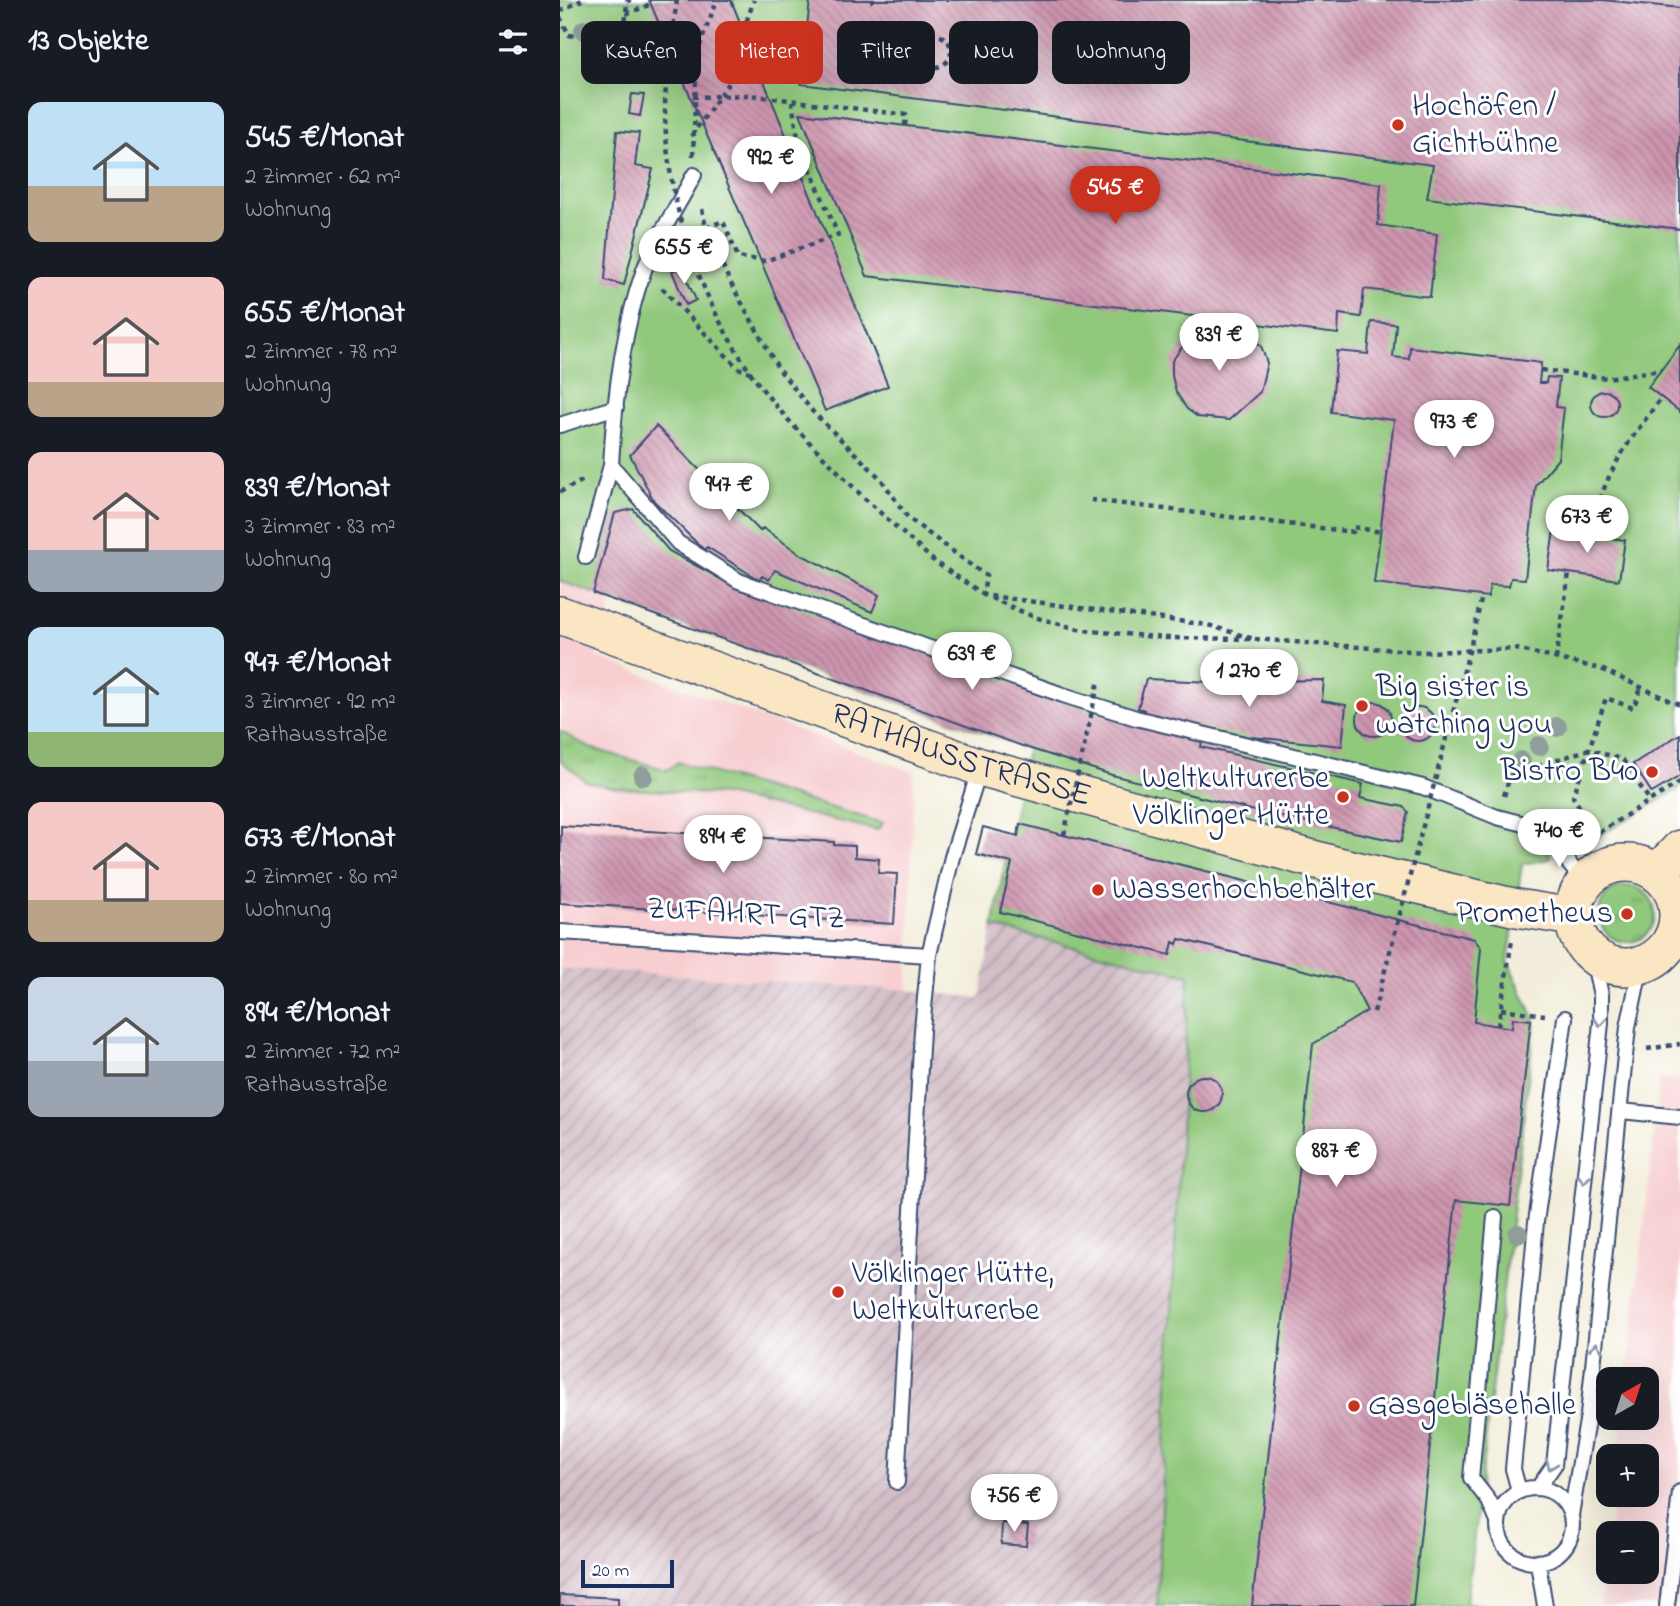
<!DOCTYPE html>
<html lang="de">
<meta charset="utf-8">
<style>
:root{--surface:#171b24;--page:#242831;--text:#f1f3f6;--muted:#9ea1a6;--accent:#c8321e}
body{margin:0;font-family:"Indie Flower",sans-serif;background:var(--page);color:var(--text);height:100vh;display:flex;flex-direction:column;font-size:26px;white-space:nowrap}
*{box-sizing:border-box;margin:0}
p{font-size:23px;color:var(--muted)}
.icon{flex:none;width:38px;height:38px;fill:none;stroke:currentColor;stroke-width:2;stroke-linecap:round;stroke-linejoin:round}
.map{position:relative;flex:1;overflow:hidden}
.panel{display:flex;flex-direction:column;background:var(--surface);width:560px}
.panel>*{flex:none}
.guide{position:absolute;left:21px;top:21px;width:665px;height:63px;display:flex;gap:14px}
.needle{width:46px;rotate:39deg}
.fabs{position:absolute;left:1036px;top:1367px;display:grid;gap:14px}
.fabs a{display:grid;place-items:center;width:63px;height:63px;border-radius:14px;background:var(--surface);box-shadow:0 7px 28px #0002;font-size:35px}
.scale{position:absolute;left:21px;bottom:18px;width:93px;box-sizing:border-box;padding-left:7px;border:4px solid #1b2f5e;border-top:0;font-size:19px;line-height:24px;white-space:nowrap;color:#1b2f5e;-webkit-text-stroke:5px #fff;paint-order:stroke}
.price{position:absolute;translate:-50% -60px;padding:0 16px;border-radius:24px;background:#fff;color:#222;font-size:23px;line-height:46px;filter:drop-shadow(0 2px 4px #0008)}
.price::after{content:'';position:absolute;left:50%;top:42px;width:21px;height:16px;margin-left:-10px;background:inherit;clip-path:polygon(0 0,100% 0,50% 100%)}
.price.current{background:var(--accent);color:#fff}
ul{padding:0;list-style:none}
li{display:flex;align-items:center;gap:21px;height:175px;padding:0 28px}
li span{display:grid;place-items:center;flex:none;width:196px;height:140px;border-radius:14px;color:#555}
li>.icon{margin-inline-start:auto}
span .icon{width:84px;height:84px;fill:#fffc;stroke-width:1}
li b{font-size:30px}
h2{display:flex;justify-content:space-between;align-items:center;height:84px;padding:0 28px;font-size:30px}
.pill{padding:0 24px;border-radius:14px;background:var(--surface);box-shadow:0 7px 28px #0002;font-size:24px;line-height:63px}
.pill.current{background:var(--accent);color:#fff}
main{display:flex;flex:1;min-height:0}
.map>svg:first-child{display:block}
.built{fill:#f7cfd1}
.industrial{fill:url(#industrial-furrows)}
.grass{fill:url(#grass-tufts);stroke:#567c6c;stroke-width:2}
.park{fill:#90c87b;stroke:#567c6c;stroke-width:2}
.building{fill:url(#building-back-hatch)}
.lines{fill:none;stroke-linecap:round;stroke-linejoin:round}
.lane-casing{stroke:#3b4c71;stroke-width:18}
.secondary-casing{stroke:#3b4c71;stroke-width:40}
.path{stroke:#3b4c71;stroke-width:4.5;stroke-dasharray:5 5;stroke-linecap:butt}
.lane{stroke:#fff;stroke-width:14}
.secondary{stroke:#fbe6c4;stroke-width:37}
.path-bridge{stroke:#3b4c71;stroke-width:4.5;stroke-dasharray:5 5;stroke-linecap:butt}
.tree{fill:#8f9e9b}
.oneway{stroke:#8d97ae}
.poi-dot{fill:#c8321e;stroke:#fff;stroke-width:2.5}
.labels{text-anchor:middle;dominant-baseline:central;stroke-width:6;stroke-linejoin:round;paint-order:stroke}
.poi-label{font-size:32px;fill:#1b2f5e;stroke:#fff;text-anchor:start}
.street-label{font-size:32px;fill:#1b2f5e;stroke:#fff}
</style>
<main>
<section class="panel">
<h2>13 Objekte<svg class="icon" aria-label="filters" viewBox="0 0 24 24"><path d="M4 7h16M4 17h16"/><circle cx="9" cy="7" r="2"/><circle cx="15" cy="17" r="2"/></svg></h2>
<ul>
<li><span style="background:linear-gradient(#bfe0f5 60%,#b9a48a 0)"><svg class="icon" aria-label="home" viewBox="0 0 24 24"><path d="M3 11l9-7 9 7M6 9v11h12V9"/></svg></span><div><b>545 €/Monat</b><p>2 Zimmer · 62 m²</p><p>Wohnung</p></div></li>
<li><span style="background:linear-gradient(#f6c9c9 75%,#b9a48a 0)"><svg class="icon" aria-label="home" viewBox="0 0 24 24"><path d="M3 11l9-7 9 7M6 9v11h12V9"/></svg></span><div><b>655 €/Monat</b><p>2 Zimmer · 78 m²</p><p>Wohnung</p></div></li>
<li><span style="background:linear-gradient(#f6c9c9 70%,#9aa5b1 0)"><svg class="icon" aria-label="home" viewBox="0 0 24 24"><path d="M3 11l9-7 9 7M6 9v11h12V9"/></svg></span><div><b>839 €/Monat</b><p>3 Zimmer · 83 m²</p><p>Wohnung</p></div></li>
<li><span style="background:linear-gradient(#bfe0f5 75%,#8fb573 0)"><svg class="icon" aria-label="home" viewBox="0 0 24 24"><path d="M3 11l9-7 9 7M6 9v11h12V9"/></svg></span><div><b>947 €/Monat</b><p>3 Zimmer · 92 m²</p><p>Rathausstraße</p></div></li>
<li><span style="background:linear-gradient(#f6c9c9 70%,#b9a48a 0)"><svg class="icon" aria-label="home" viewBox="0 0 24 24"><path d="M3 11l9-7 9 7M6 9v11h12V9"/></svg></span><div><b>673 €/Monat</b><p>2 Zimmer · 80 m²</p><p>Wohnung</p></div></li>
<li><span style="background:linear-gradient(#c9d6e8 60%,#9aa5b1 0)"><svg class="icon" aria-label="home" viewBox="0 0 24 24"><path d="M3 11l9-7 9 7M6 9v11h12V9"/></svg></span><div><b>894 €/Monat</b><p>2 Zimmer · 72 m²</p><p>Rathausstraße</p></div></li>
</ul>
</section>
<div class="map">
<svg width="1120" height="1606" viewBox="0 0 1120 1606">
<defs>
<pattern id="industrial-furrows" width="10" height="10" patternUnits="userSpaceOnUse" patternTransform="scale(1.75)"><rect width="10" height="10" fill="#d2bdc6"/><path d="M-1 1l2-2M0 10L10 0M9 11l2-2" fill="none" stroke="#aa9aa4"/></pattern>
<pattern id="grass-tufts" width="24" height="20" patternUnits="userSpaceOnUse" patternTransform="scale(1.75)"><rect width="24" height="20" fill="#90c87b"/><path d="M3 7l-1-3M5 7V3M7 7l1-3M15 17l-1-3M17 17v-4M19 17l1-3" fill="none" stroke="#75a368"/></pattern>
<pattern id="building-back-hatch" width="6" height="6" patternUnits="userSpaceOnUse" patternTransform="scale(1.75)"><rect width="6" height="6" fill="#ce95ae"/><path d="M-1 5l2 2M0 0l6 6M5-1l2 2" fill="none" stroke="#a67a91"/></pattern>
</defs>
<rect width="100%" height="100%" fill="#fff"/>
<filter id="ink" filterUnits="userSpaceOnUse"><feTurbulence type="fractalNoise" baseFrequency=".0143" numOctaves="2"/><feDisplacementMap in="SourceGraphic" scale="14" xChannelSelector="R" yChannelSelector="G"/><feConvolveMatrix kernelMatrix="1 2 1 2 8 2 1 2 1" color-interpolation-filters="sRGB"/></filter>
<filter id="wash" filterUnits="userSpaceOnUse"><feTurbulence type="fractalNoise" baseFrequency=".00686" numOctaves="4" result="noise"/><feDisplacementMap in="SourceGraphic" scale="28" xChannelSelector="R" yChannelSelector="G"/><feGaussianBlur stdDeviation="1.57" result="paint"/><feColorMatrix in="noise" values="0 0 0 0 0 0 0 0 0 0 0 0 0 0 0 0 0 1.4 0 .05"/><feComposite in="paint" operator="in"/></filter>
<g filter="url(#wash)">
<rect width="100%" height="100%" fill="#f3eedb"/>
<!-- built -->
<path class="built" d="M0,581l53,19 -17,57 318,115 -6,218 -348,-22z
M1100,1079l20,2v525h-79l7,-64v30h39v-39h-38l5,-38 33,-1v-38h-29l4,-38h25v-39h-20z"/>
<!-- industrial -->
<path class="industrial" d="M433,927l196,48 -32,631h-597v-638l348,22 72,8z"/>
<!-- grass -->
<path class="grass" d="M0,731l30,17 77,22 11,-8 205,61 -6,7 -153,-35 -107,-7 -30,-6 -27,-22z
M1039 914a28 28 0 1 1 56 0a28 28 0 1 1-56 0Z"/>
<!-- park -->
<path class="park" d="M0,0h1120v788l-101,60 -5,-6 -25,9 1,8 -28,5 -14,98 27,58 -69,583 24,3h-333l32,-631 -196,-48 34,-179 -467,-167z"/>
<g id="blocks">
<!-- building -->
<path class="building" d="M89,0h82l157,386 -63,25z
M250,0h793l77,8v221l-253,-31 6,-33 -632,-81z
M72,94l12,1 -4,21 -11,-2z
M240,113l581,71 -3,41 59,9 -7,63 -66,-8 -3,28 -22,-3 -1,20 -471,-58z
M57,131l22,2 -4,33 18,3 -29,116 -19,-5z
M121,267l15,33 -10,5 -14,-34z
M811,322l25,2 -3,33 16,2 1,-12 116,14 15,2 -2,20h7l1,-6 12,1 -3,29 8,1 -6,51 -22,26 -11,94 -14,-1 -2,8 -19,-1 -2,12 -114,-14 20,-163 -63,-8 6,-61 31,3z
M652,327l34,5 15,14 6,17 -7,29 -31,28 -31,-3 -11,-8 -11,-17 -4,-16v-15l11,-15z
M1120,345v67l-32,-25z
M1031 404a13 13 0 1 1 26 0a13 13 0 1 1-26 0Z
M96,426l104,105 3,-3 37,26 79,41 -7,17 -97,-42 -6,10 -7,-4 -3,4 -52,-33 -3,3 -50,-49 -24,-46z
M73,509l36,42 63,34 359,126 111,31 -1,5 162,37 -3,14 44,9 4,5 -7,30 -146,-31 -143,-36 -84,-27 -435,-155 22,-80z
M994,530l71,10 -6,40 -71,-10z
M586,679l110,5v-3l68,-1 -2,21 24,4 -4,41 -91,-9 -109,-20 2,-7 -6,-2z
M797 719a17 17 0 1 1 34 0a17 17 0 1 1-34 0Z
M841 724a17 17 0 1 1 34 0a17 17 0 1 1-34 0Z
M1120,734v42l-28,17 -19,-29z
M460,824l454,115 7,9 -7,74 38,6 1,-10 18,2 -21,186 -54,-6 -43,406h-161l61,-562 54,-33 -15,-29 -173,-43 -2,5 -4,-2 -3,13 -170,-43 12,-49 -36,-9 7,-27 35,9z
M1,826l273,16v3l21,1v11l24,2 -1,14 19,1 -3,50 -334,-21z
M626 1094a18 18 0 1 1 36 0a18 18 0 1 1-36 0Z
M442,1523l26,2 -2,21 -25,-2z
M0,1595l58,3v8h-58z"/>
</g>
</g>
<g filter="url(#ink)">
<use href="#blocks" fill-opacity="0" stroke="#3b4c71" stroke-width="2"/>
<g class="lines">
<!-- lane casing -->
<g class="lane-casing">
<path id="lane" d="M134,175c-16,31 -38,63 -50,95 -21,58 -30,135 -33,195l67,78 61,38 324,114 73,23 287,69 74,30 55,14 6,5 12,29 15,17
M0,425l56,-18
M26,557l25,-92
M0,932l369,23
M1061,1111l59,6
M935,1217l-24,261 18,23 9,21
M337,1482l25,-452 7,-75 23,-98 28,-89
M938 1525a37 37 0 1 1 74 0a37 37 0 1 1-74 0Z
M978,1488l16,-23 47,-442v-28l-9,-40
M959,1491l-6,-22 23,-247 29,-204
M1011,1515l17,-100 40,-388 13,-62
M978,1563l7,43
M1107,1606l13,-114"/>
</g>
<!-- secondary casing -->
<g class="secondary-casing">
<g id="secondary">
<path id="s1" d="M0,615l420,152 358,99 179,42 56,9"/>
<circle cx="1066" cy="915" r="52"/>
<path d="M1097,873l23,-24"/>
</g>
</g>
<!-- path -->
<path class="path" d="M311,0l2,2
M0,11l22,-11
M66,14l21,-8 -3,-6
M0,17l9,18 128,18
M359 51a16 16 0 1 1 32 0a16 16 0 1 1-32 0Z
M371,35l1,-11
M64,41l3,-40 4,-1
M133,97l57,-2 156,20 -1,11
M133,156l4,-103 20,-53
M142,209l4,19 23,52 49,88 35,44 68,67 27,39 78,58 -3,19 225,30 46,14
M146,228l17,-7 15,36 27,4 73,-26 -39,-92 -7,-41
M102,288l76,80 14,5
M981,370l66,8 54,-8
M0,492l24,-12
M304,498l71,64 48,32
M531,500l262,32v-5l28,5
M1048,503l-8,-2c11,-39 38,-71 61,-103
M431,598l43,19 48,13 84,8 88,1 170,13 92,-3 85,20 79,36
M911,644l11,-48
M996,659l13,-86
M944,796l6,-20 79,-27 34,11 27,41
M1028,820l8,14 84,-52
M1015,827l13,-7 -15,-23 33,-99 27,10 9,-22
M941,1009l44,6
M938,1026l14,-86
M1087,1049l33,-5"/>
<!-- lane -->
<use href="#lane" class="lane"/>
<!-- secondary -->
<use href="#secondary" class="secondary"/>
<!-- path-bridge -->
<path class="path-bridge" d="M117,0c-5,37 -12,74 -12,111 1,105 47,224 118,303 26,29 54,56 81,84
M131,136l41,-57 10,-45 12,-34
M504,835l35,-155
M814,1012l97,-368"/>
</g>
<!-- trees -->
<g class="tree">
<circle cx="24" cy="30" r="10"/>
<circle cx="997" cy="727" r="10"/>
<circle cx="979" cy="746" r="10"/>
<circle cx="961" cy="761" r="10"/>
<circle cx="83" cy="776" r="10"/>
<circle cx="958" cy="1234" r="10"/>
</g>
<!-- one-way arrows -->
<defs><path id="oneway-chevron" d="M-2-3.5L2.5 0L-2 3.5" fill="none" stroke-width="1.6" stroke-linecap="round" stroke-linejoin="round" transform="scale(1.75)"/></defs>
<g class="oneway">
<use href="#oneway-chevron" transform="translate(1040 1022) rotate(93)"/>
<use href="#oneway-chevron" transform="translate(1024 1179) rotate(96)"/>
<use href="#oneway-chevron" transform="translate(1036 1347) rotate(-84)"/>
<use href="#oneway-chevron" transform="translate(991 1465) rotate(112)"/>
</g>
</g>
<!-- markers -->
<g class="poi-dot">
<circle cx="838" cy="125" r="7"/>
<circle cx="802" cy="706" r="7"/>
<circle cx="1092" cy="772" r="7"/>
<circle cx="783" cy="797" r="7"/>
<circle cx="538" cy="890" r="7"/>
<circle cx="1067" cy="914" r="7"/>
<circle cx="278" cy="1292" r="7"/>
<circle cx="794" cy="1406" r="7"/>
</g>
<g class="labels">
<!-- poi labels -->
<g class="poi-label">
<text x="852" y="107">Hochöfen /<tspan x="852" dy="37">Gichtbühne</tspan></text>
<text x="816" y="688">Big sister is<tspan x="816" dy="37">watching you</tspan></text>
<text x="1078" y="772" text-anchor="end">Bistro B40</text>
<text x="769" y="779" text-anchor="end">Weltkulturerbe<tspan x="769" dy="37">Völklinger Hütte</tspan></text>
<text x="552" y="890">Wasserhochbehälter</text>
<text x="1053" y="914" text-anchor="end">Prometheus</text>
<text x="292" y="1274">Völklinger Hütte,<tspan x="292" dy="37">Weltkulturerbe</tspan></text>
<text x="808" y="1406">Gasgebläsehalle</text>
</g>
<!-- street labels -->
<g class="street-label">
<text stroke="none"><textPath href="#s1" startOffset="425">RATHAUSSTRASSE</textPath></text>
<text transform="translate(186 915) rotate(3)">ZUFAHRT GTZ</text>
</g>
</g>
</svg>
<div class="fabs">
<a><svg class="needle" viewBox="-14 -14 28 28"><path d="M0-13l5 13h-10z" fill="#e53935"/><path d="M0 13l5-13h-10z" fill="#9ea1a6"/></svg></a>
<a>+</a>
<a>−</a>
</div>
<div class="scale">20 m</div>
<b class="price" style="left:211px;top:196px">992 €</b>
<b class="price current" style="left:555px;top:226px">545 €</b>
<b class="price" style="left:124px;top:286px">655 €</b>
<b class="price" style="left:659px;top:373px">839 €</b>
<b class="price" style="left:894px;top:460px">973 €</b>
<b class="price" style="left:169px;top:523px">947 €</b>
<b class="price" style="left:1027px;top:555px">673 €</b>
<b class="price" style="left:412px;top:692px">639 €</b>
<b class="price" style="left:689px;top:709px">1 270 €</b>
<b class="price" style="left:999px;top:869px">740 €</b>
<b class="price" style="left:163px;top:875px">894 €</b>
<b class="price" style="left:776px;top:1189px">887 €</b>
<b class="price" style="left:454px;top:1534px">756 €</b>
<div class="guide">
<a class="pill">Kaufen</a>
<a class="pill current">Mieten</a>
<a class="pill">Filter</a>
<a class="pill">Neu</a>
<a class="pill">Wohnung</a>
</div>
</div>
</main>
